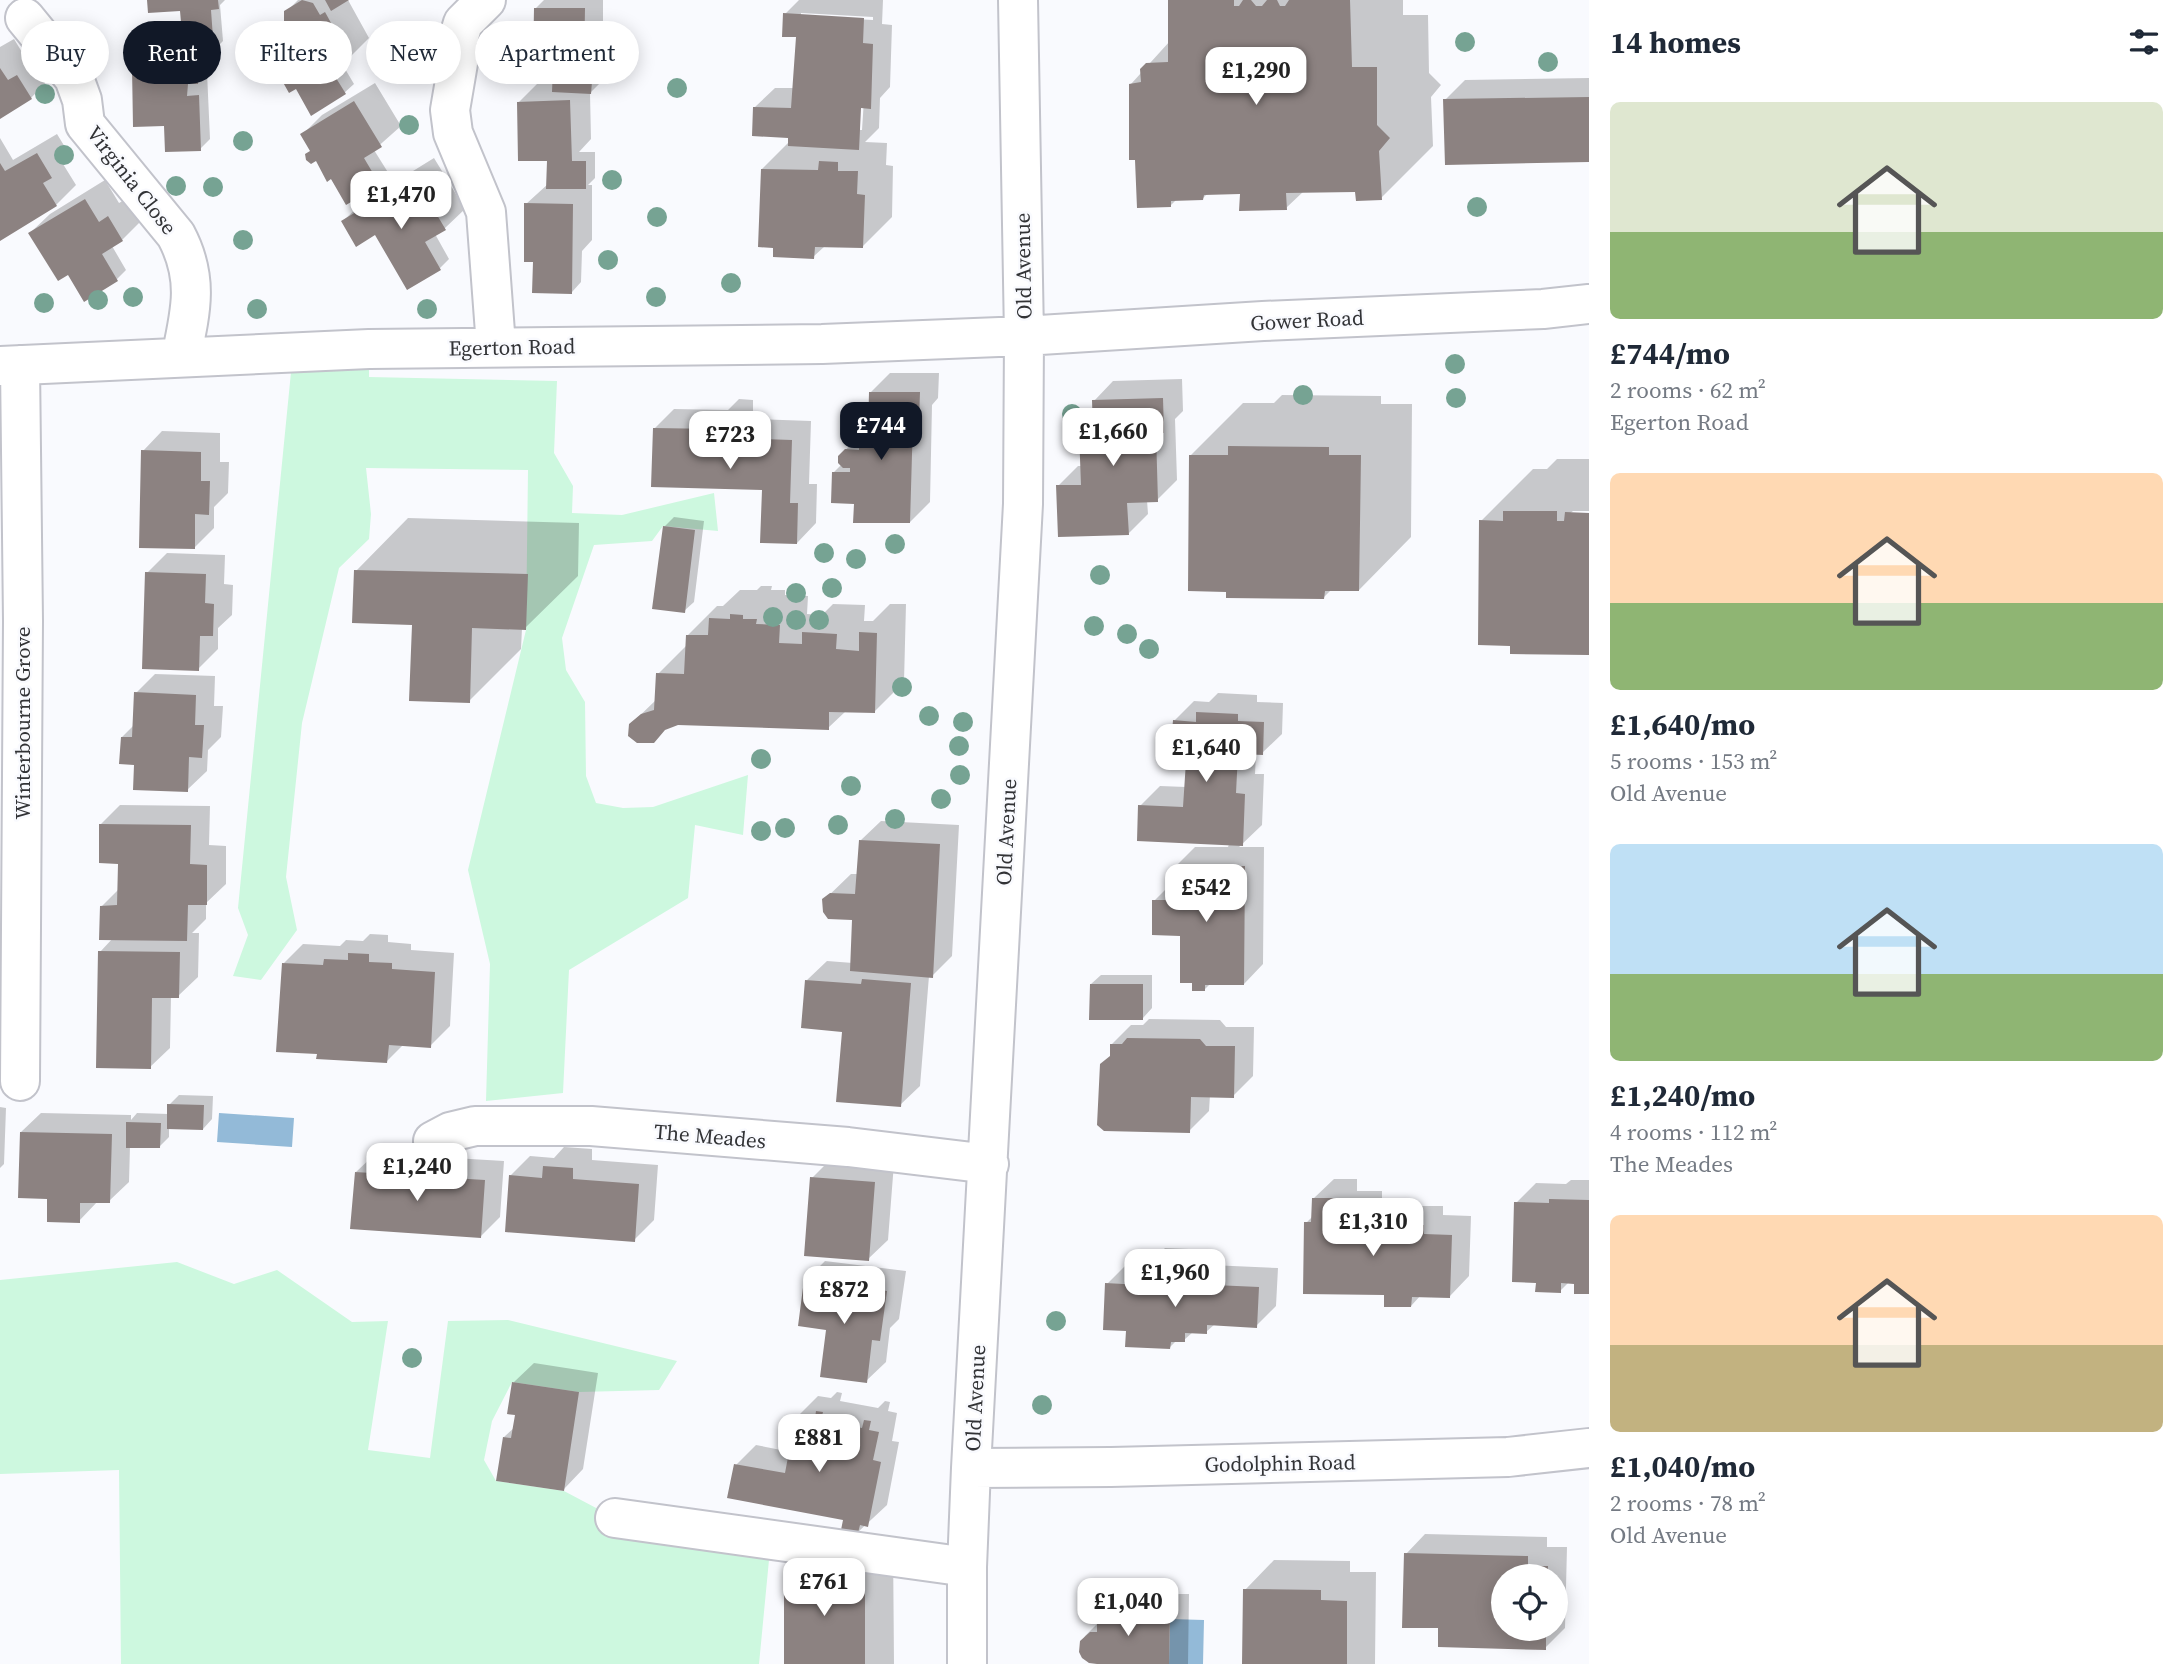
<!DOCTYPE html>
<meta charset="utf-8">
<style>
:root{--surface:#fff;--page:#f2f2f3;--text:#1f2937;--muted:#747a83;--accent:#111827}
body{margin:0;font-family:"Source Serif 4",serif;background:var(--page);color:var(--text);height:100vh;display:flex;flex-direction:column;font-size:26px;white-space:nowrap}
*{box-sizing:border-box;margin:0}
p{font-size:23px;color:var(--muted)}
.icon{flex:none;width:38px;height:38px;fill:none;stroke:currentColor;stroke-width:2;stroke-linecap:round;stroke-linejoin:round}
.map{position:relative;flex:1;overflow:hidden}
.panel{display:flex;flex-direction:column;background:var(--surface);width:595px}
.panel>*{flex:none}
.guide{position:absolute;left:21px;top:21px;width:665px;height:63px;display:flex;gap:14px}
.buttons{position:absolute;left:1491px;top:1564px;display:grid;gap:14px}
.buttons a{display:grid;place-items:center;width:77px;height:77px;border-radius:50%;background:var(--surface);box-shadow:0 4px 18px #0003;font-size:35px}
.price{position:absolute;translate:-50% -60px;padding:0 16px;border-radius:14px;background:#fff;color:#222;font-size:23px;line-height:46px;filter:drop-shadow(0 2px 4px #0008)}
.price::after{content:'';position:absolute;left:50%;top:42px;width:21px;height:16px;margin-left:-10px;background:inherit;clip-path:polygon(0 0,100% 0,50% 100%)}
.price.on{background:var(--accent);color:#fff}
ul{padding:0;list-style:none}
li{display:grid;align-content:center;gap:14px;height:371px;padding:0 21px}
li span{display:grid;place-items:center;height:217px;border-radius:10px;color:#555}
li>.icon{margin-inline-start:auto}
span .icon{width:126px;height:126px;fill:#fffc;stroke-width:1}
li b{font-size:30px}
h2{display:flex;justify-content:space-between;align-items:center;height:84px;padding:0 21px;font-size:30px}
.chip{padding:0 24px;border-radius:32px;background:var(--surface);box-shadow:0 4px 18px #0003;font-size:24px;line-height:63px}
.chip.on{background:var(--accent);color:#fff}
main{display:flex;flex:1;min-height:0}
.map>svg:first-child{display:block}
.green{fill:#cdf8df}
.water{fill:#93bad8}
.shadow{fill:#0003;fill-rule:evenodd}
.building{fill:#8c8281}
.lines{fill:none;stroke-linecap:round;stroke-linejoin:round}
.minor-casing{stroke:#c2c3cb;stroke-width:42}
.minor{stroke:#fff;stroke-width:38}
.tree{fill:#76a393}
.labels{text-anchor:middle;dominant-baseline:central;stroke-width:5;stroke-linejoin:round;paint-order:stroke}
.street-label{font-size:21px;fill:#323336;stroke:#f9fafe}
</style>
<main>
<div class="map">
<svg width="1589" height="1664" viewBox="0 0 1589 1664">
<rect width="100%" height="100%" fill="#f9fafe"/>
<!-- green -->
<path class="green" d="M369,349v28l188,4 -3,72 19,33 -1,27 50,2 92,-22 4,38 -55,-5 -11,15 -58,4 -32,93 4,32 19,32 1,74 10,27 27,5 30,-1 95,-32 -5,60 -48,-10 -7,73 -119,72 -6,123 -77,8 4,-137 -22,-94 58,-240 2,-160 -162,-2 5,46 -2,25 -30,29 -37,155 -16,154 11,53 -36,50 -28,-4 15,-41 -10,-27 55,-556z
M177,1262l57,22 43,-14 75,52 36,-1 -20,129 62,8 18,-137 60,-1 169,41 -18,29 -80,2 -67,-10 -20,39 -8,39 12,21 68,10 51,27 156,21 -12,125h-638l-2,-194 -119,4v-194z"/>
<!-- water -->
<path class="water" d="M219,1113l75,5 -2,29 -75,-5z
M1170,1619l34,1 -1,44h-34z"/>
<!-- shadow -->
<path class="shadow" d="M149,0h76l-5,5 3,36 -6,6v15l-10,10 3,67 -10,10 -35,-24 -31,-58 20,-19 31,-1 -4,-38z
M298,0h50l21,38 -19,19 -9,5 13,22 -10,9 -48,-6 -30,-40 22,-21 -2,-14z
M544,0h59v45l-13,13 11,2 -1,23 -10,10 1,46 -12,13h16v26l-7,7h4v55l-10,11 -1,31 -9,10 -37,-29 -9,-59 22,-20 1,-25 -31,-56 20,-20 16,-1 1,-15 -19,-59z
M799,0h84l-1,24 10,1 -2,62 -10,11 -1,30 -14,14 22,1 -1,22 7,1 -1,51 -30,30 -37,-1 -12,11 -51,-88 27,-27 1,-6 -35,-29 20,-19h19l4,-52 -13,-22zM801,13l72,4v3l-72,-4zM860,99h4l-2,31h-3z
M1170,0h233v15h25l1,58 12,12 -10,12 2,49 -52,52 -24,-8 -53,1 -18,17 -45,-16 -33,1 -5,5 -26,1 -7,7 -39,-122 39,-43z
M14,39l14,23 9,-5 13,21 -19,20 -31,19v-70z
M1589,78v82l-144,-60 20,-20z
M375,83l26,43 -27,24 15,24 -10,9 -32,20 -45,-68 20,-20z
M57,134l14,23 -8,7 13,21 -20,20 -56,31v-98l13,22z
M434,158l31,51 -20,19 -10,6 14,25 -9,9 -64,-35 -33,-12 20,-19z
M105,180l14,23 9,-5 14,22 -20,20 -10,6 14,24 -9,9 -47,-4 -40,-42 20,-19z
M890,373h49l-1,25 -6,7 -2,97 -20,20 -55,-20 -22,-29 9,-9 -2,-8 30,-32 1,-32z
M1182,379l1,32 -8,8 2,61 -20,20h-10l1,14 -20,20 -70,-48 20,-20h4l-1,-34 13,-13v-18l19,-20z
M1282,395l99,1v8h31l-1,133 -52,53h-28l-7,7 -133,-142 52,-52h31z
M739,399l14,1v19l58,2 -2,63h8l-1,39 -19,20 -33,-55 -110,-59 20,-20 54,1z
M162,431l58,2v29h9l-1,31 -14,14v21l-20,20 -51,-97z
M1557,459h32v52h-16l-4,3h20v139l-108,-132 52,-52h14z
M674,517l30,4 -10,81 -10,9 -20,-84z
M408,518l171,5 -1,53 -53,52h-3l-1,21 -52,52 -55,-78 -58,-52z
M167,553l58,2 -1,29 9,1 -1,30 -14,13v21l-20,20 -51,-96z
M761,586h11l-1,4h14v5l23,1 -1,18 15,1 11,-11 32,1 -1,16h9l17,-17h16l-2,78 -30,30 -28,-1 -18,17 -150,-5 -48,2 27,-26 1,-25 29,-29v-9l30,-30h6l17,-16h17z
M155,674l60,2 -1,30h9l-2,31 -13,13 -1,21 -20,19 -65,-53 12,-12 2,-32z
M1218,693l39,2v7l26,1 -1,31 -20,19h-6l-1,21h9l-2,51 -23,22h25l-1,117 -19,20 -33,-1 -7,7 -22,-56 -28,-33 20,-20 1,-14 20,-20h33l1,-3 -89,-38 20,-20 26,1 3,-43 -15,-23 20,-20 15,1z
M120,805l90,1 -1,39 17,1v38l-20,19v16l-14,14h7l-1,44 -20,19h-7l-1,52 -20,19 -50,-115 13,-14 -11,-32 17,-17v-27l-18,-38z
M881,821l78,4 -7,131 -20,20h-3l-9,110 -20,19 -93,-125 20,-19 26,2 1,-44 -30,-19 27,-26h7l3,-34z
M370,934l18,1v7l23,2v6l43,3 -4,73 -20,20 -26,-2 -17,17 -69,-8 -34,-90 19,-19 37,2 6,-6 17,1z
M1101,975h51v33l-9,10 -52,-34z
M1149,1019l71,1 6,7h28l-1,49 -20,20 -23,-1 -1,16 -20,20 -77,-76 -1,-10 20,-20h12z
M179,1095l34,1 -1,23 -9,10 -34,-1v9l-10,10 -29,-1 -1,36 -20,19h-11l-19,20 -30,-24 -28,-65 20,-19 90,2v5l6,-7 32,1v-9z
M0,1107l6,1 -2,56 -4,4z
M410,1144l28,2 -1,11 67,4 -4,56 -20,20 -124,-65 20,-19 24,1z
M564,1147l28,2v11l66,5 -4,55 -20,20 -124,-64 20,-20 24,2z
M832,1158l62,5 -6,77 -20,19 -56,-81z
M1334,1179h23v12h25v20h23l6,-5h32v9l28,1 -2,60 -19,20 -29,-1 -10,11 -25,-12 -80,-71 7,-7 1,-18z
M1571,1180h18v113l-13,-11h-7l-9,9 -23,-10 -21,-78 20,-20 30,1z
M1165,1248l24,1 -1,15 90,4 -2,38 -20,20 -41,-2 -9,8h-13l-9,8h-7l-7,7 -42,-18 -21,-45 20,-20 21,1z
M825,1261l81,10 -7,48 -9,9 -4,34 -20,19 -38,-53 -23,-47z
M534,1363l64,10 -15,96 -19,20 -60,-52 11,-10 2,-13 -3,-32z
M837,1392l5,1 -2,8 38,7 7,-7 5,1 -2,9 9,2 -5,28 7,1 -12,63 -29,27 -13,-13 -109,-54 20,-20 35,7 7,-36 20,-20 13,2z
M1425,1534l122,3v10h20l-2,81 -20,20 -105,-21 -34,-73zM1503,1577h53v52h-53z
M893,1542l1,122h-108v-92l29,-29z
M1274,1560l76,1v11h26l-1,92h-131l1,-74z
M1136,1586h23v8h30l-1,70h-89l-19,-18 5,-10 13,-13 1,-11 19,-19 11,-1z"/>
<!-- building -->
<path class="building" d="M147,0h71l1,9 -8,1 3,42 -30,3 -4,-44 -32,2z
M302,0l11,3 7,12 5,-3 26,47 -20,11 15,24 -35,22 -15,-27 -7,4 -26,-46 27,-15 -6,-11v-10z
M325,0h24l-18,11z
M1168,0h66v6h5l4,-6h8l5,6h6l5,-6h10l3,6h5l4,-6h61l2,67h25v58l13,13 -11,13 3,49 -26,1 -1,-9 -69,1 1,17 -48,1 1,-17 -36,1 -1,5 -32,1v6l-34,1 -2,-48h-6v-76l12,-2 -1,-13 6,-6 22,-1z
M534,8h51l-1,59 9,2 -2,25 -39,-2 1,-26h-20z
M783,13l81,5 -1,25 10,1 -2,65 -10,-1 -2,42 -71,-4v-8l-36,-2 1,-29 38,1 5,-71h-14z
M198,66v18h-10l-1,12 12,-1 2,56 -36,1 -1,-26 -31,1 -1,-60z
M0,68l8,12 9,-5 15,24 -32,20z
M1589,97v65l-144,3 -2,-66z
M570,100l2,61h14v28h-40l1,-28h-29l-1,-59z
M354,101l28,46 -18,11 16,27 -34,20 -15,-26 -4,3 -11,-21 -5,3 -5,-4 -1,-6 5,-3 -10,-17z
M37,153l15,25 -9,5 14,23 -57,35v-78l5,8z
M819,161l19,1v9h20l-1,23 8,1 -2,53 -48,-1 -1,12 -41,-2v-9l-15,-1 3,-78 57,1z
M414,177l32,53 -21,12 16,28 -34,20 -32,-55 -19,12 -15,-26z
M85,199l14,23 9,-6 15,25 -21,13 16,27 -34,21 -16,-27 -10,6 -30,-48z
M524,203l49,1 -1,90 -40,-1 1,-31h-9z
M869,392h51l-1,28h-6l-3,103h-57l1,-19 -23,-1 1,-31h18v-4h-7l-5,-5v-7l7,-7 14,1v-17h9z
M1163,398l1,35h-8l2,69 -31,1 2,32 -71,2 -2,-52h25l-2,-53h14l-1,-32z
M718,418l16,1v19l58,2 -2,63h8l-1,41 -37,-1 2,-53 -111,-3 2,-59 65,1z
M1228,446l101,1v8h32l-2,136h-34l-1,8 -98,-1v-6l-38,-1 1,-136h39z
M141,450l60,2v29h9l-1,34 -14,-1v35l-56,-1z
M1503,511h54v10h7l1,-9 24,1v142l-79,-1v-8l-32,-1 1,-125 24,1z
M663,526l32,4 -10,83 -33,-4z
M354,570l174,4 -2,56 -54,-2 -2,75 -61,-2 3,-76 -60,-2z
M145,572l61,2 -1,29 9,1 -1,32h-13l-1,35 -57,-2z
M730,614l13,1v4h14l-1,5 24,1 -1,18 23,1v-12l35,2 -1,15 23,2v-19l18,1 -2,80 -46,-1v18l-151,-5 -13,5 -11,13h-17l-9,-7 1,-12 12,-10 13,-4 2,-37 28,1 2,-39h22l1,-17 21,1z
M134,692l62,3 -1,30h9l-2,33 -13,-1 -1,35 -55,-2 1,-25 -15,-1 2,-27h11z
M1196,712l42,2v7l26,1 -1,33 -25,-1 -2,39 9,1 -2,52 -106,-5 1,-36 45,2 4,-61 -16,-1 2,-25 23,2z
M99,824l92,1 -1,39 17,1v40h-19l-1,36 -88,-1 1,-34 17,-1 1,-41 -19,-1z
M859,840l81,4 -7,134 -83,-7 2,-51 -24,-1 -5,-7 -1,-13 8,-6 25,1z
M1174,866h71l-1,119h-39v6h-13v-8h-12v-47l-28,-1v-35h21z
M98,951l82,1 -1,46h-27l-1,71 -55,-1z
M348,953l21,1v8l23,1v6l43,3 -4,76 -42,-3 -2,18 -71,-4 1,-5 -41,-2 6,-89 41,2 1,-6 24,1z
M862,979l49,4 -10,124 -65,-5 6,-70 -41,-4 4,-48 56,4z
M1090,984h53v36h-54z
M1127,1038l73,1 6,7h29l-1,52 -43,-1 -1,36 -86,-2 -7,-6 3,-61 10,-8v-12h12z
M167,1104l37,1 -1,25 -36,-1z
M126,1122l35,1 -1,25h-34z
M20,1132l92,2 -2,69h-30v20l-33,-1v-23l-29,-1z
M388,1163l31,2v11l66,4 -4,58 -131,-9 5,-57 33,2z
M543,1166l30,2v11l66,5 -4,58 -130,-10 4,-57 33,3z
M810,1177l65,5 -6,79 -65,-5z
M1312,1198h26v12h25v20l26,1v-6h35v9l28,1 -2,63 -38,-1 -1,10h-27v-12l-81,-1 1,-72h7z
M1549,1199l40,1v94h-15v-10l-13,-1v10l-26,-1 1,-9 -24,-1 2,-80 35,1z
M1143,1267l27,1 -1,15 90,4 -2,41 -50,-3v9l-22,-1v9h-14l-1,7 -45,-2 1,-16 -23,-1 2,-47 37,2z
M804,1280l83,11 -7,50 -8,-1 -5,43 -47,-6 6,-47 -28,-4z
M512,1382l67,10 -15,99 -68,-10 7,-44 8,1 4,-23 -8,-1z
M816,1411l7,1 -2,8 41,8 2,-8 7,1 -2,9 10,2 -6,28 8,2 -13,65 -8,-2 -2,8 -17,-3 2,-10 -116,-22 7,-34 51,9 11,-58 19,3z
M1404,1553l124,3v10h20v11h-45v52h43v21l-108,-3v-19h-36z
M784,1571h81v93h-81z
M1243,1589l78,1v10l26,1v63h-105z
M1114,1605h26v8h30l-1,51h-72l-8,-1 -7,-5 -3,-6 1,-11 10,-9h7v-20l17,-1z"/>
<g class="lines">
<!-- minor casing -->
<g class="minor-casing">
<path id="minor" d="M486,0l-23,23 -6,20 1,20 -8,47 3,23 33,79 10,134
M25,18l49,60 8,22 3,24 91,111c23,43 15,76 5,122
M20,365l3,256 -3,460
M0,366l369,-17 453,-5 202,-8 239,-15 280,-12 46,-5
M433,1141l17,-9 25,-6h116l257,21 141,17
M971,1468l140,-1 397,-10 81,-9
M615,1518l352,49
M967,1664v-97l4,-99 52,-964 1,-168 -6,-336"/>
</g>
<!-- minor -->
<use href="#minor" class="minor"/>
</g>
<!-- trees -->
<g class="tree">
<circle cx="383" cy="38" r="10"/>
<circle cx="1465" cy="42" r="10"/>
<circle cx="428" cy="48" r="10"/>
<circle cx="94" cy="57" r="10"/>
<circle cx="1548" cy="62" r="10"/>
<circle cx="677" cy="88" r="10"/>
<circle cx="45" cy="94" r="10"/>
<circle cx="409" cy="125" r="10"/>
<circle cx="243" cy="141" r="10"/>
<circle cx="64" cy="155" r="10"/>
<circle cx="612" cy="180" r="10"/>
<circle cx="176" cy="186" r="10"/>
<circle cx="213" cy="187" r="10"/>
<circle cx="1477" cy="207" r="10"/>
<circle cx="657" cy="217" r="10"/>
<circle cx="243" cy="240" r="10"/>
<circle cx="608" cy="260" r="10"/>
<circle cx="731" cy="283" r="10"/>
<circle cx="133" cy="297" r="10"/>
<circle cx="656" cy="297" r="10"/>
<circle cx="98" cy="300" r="10"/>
<circle cx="44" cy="303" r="10"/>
<circle cx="257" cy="309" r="10"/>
<circle cx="427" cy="309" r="10"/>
<circle cx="1455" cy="364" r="10"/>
<circle cx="1303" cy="395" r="10"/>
<circle cx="1456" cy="398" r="10"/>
<circle cx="1072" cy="414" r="10"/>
<circle cx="895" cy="544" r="10"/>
<circle cx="824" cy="553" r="10"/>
<circle cx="856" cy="559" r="10"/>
<circle cx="1100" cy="575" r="10"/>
<circle cx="832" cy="588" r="10"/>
<circle cx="796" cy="593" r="10"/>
<circle cx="773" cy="617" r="10"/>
<circle cx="796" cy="620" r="10"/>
<circle cx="819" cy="620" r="10"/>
<circle cx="1094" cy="626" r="10"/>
<circle cx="1127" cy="634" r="10"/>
<circle cx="1149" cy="649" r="10"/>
<circle cx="902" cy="687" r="10"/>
<circle cx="929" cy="716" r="10"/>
<circle cx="963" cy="722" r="10"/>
<circle cx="959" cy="746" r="10"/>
<circle cx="761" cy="759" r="10"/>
<circle cx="960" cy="775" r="10"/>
<circle cx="851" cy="786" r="10"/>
<circle cx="941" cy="799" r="10"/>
<circle cx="895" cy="819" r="10"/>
<circle cx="838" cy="825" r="10"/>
<circle cx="785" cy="828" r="10"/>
<circle cx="761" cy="831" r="10"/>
<circle cx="1056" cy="1321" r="10"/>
<circle cx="412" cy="1358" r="10"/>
<circle cx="1042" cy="1405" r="10"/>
</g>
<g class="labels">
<!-- street labels -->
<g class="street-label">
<text transform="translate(132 180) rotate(52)">Virginia Close</text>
<text transform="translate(1023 266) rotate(-91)">Old Avenue</text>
<text transform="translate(1307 320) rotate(-3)">Gower Road</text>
<text transform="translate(512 347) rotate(-1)">Egerton Road</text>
<text transform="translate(22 723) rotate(-90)">Winterbourne Grove</text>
<text transform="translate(1006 832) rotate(-87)">Old Avenue</text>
<text transform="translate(710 1136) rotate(5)">The Meades</text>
<text transform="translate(975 1398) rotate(-87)">Old Avenue</text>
<text transform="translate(1280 1463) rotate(-1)">Godolphin Road</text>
</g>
</g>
</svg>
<div class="buttons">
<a><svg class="icon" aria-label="locate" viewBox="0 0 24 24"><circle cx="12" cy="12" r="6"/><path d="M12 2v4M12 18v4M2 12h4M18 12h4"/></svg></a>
</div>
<b class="price" style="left:1256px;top:107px">£1,290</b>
<b class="price" style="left:401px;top:231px">£1,470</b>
<b class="price on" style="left:881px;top:462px">£744</b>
<b class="price" style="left:1113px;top:468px">£1,660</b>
<b class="price" style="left:730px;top:471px">£723</b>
<b class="price" style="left:1206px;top:784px">£1,640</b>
<b class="price" style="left:1206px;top:924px">£542</b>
<b class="price" style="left:417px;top:1203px">£1,240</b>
<b class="price" style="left:1373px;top:1258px">£1,310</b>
<b class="price" style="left:1175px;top:1309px">£1,960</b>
<b class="price" style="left:844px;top:1326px">£872</b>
<b class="price" style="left:819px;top:1474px">£881</b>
<b class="price" style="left:824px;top:1618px">£761</b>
<b class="price" style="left:1128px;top:1638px">£1,040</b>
<div class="guide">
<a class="chip">Buy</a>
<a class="chip on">Rent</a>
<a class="chip">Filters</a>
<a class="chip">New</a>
<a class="chip">Apartment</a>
</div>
</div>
<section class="panel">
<h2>14 homes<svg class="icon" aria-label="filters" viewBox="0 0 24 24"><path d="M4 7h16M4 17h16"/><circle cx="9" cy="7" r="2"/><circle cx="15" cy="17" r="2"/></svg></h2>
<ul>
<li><span style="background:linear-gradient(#dfe7d0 60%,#8fb573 0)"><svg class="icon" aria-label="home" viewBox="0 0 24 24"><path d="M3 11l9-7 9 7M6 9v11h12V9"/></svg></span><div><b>£744/mo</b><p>2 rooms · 62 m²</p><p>Egerton Road</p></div></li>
<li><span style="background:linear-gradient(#ffd9b3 60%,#8fb573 0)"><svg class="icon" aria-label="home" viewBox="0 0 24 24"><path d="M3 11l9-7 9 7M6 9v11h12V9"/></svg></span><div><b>£1,640/mo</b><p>5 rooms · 153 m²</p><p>Old Avenue</p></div></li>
<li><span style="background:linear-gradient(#bfe0f5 60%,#8fb573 0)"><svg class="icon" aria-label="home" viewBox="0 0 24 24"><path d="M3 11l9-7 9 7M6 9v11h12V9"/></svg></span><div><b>£1,240/mo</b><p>4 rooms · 112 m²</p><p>The Meades</p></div></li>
<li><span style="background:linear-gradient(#ffd9b3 60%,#c2b280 0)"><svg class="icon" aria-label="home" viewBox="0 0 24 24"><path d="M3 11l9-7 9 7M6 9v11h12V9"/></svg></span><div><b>£1,040/mo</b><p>2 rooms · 78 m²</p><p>Old Avenue</p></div></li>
</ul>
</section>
</main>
